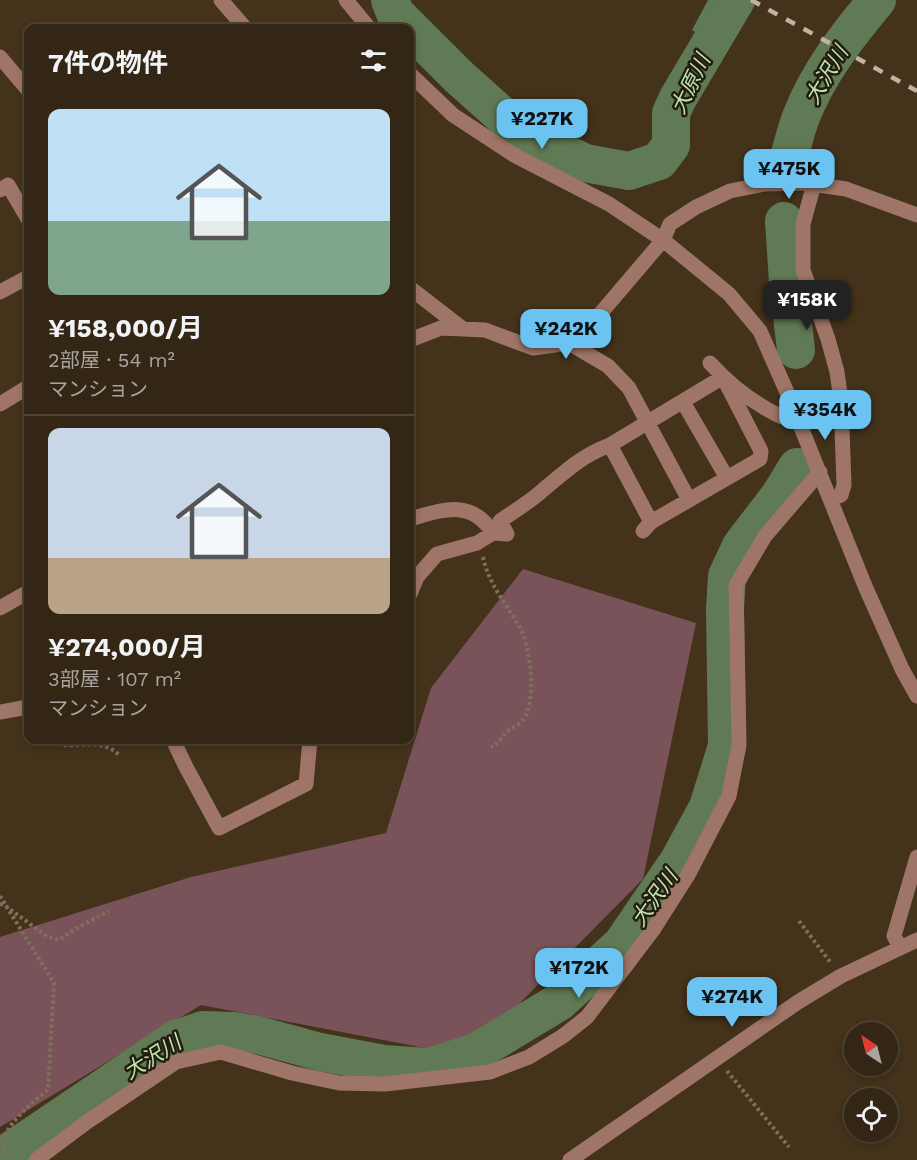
<!DOCTYPE html>
<html lang="ja">
<meta charset="utf-8">
<style>
:root{--surface:#332614;--page:#3b2e1d;--text:#f1f3f6;--muted:#a9a5a0;--line:#4e4334;--accent:#6bc3f2}
body{margin:0;font-family:"Work Sans","Noto Sans JP",sans-serif;background:var(--page);color:var(--text);height:100vh;display:flex;flex-direction:column;font-size:22px;white-space:nowrap}
*{box-sizing:border-box;margin:0}
p{font-size:20px;color:var(--muted)}
.icon{flex:none;width:33px;height:33px;fill:none;stroke:currentColor;stroke-width:2;stroke-linecap:round;stroke-linejoin:round}
.map{position:relative;flex:1;overflow:hidden}
.sheet{position:absolute;left:24px;top:24px;width:390px;height:720px;display:flex;flex-direction:column;background:var(--surface);border-radius:12px;box-shadow:0 3px 9px #0003,0 0 0 2px var(--line)}
.sheet>*{flex:none}
.needle{width:39px;rotate:325deg}
.buttons{position:absolute;left:844px;top:1022px;display:grid;gap:12px}
.buttons a{display:grid;place-items:center;width:54px;height:54px;border-radius:50%;background:var(--surface);box-shadow:0 3px 9px #0003,0 0 0 2px var(--line);font-size:30px}
.price{position:absolute;translate:-50% -51px;padding:0 14px;border-radius:12px;background:var(--accent);color:#111;font-size:20px;line-height:39px;filter:drop-shadow(0 2px 3px #0008)}
.price::after{content:'';position:absolute;left:50%;top:36px;width:18px;height:14px;margin-left:-9px;background:inherit;clip-path:polygon(0 0,100% 0,50% 100%)}
.price.selected{background:#222;color:#fff}
ul{padding:0;list-style:none}
li{display:grid;align-content:center;gap:12px;height:318px;padding:0 24px}
li+li{border-top:2px solid var(--line)}
li span{display:grid;place-items:center;height:186px;border-radius:12px;color:#555}
li>.icon{margin-inline-start:auto}
span .icon{width:108px;height:108px;fill:#fffc;stroke-width:1}
li b{font-size:26px}
h2{display:flex;justify-content:space-between;align-items:center;height:72px;padding:0 24px;font-size:26px}
.map>svg:first-child{display:block}
.green{fill:#795359}
.water{fill:#5f7a54}
.lines{fill:none;stroke-linecap:round;stroke-linejoin:round}
.river{stroke:#5f7a54;stroke-width:38}
.path{stroke:#80705b;stroke-width:4;stroke-dasharray:3 3;stroke-linecap:butt}
.minor{stroke:#9e7567;stroke-width:15}
.rail{stroke:#c1b3a2;stroke-width:4.5;stroke-dasharray:10 10;stroke-linecap:butt}
.labels{text-anchor:middle;dominant-baseline:central;stroke-width:5;stroke-linejoin:round;paint-order:stroke}
.water-label{font-size:21px;font-style:italic;fill:#bbe8aa;stroke:#241b11}
</style>
<div class="map">
<svg width="917" height="1160" viewBox="0 0 917 1160">
<rect width="100%" height="100%" fill="#44321a"/>
<!-- green -->
<path class="green" d="M523,569l173,54 -53,256 -131,132 -61,42 -250,-48 -201,122v-190l191,-60 195,-44 45,-145z"/>
<!-- water -->
<path class="water" d="M708,0h41l-22,32 -7,15 -28,-17z"/>
<g class="lines">
<!-- river -->
<path class="river" d="M390,0l5,13 64,64 46,41 32,22 48,23 44,8 30,-10 12,-16v-32l7,-15 58,-98
M789,157c4,-13 7,-27 12,-40 17,-44 46,-81 76,-117
M784,221l4,61 8,68
M0,1158l176,-119 27,-9 31,1 24,4 62,17 64,12 45,3 47,-15 83,-50 63,-58 56,-82 30,-55 19,-61 -2,-137 2,-33 14,-30 39,-51 17,-28"/>
<!-- path -->
<path class="path" d="M483,557c6,28 22,45 36,69 12,21 16,64 8,87 -5,13 -17,13 -23,22 -5,6 -5,8 -13,12
M53,740c14,14 46,-7 67,16
M0,896l54,87 -6,107c-14,11 -48,38 -45,58 1,4 6,9 8,12
M0,904l4,1 44,32 11,3 18,-12 32,-17
M799,921l32,42
M727,1071l62,76"/>
<!-- minor -->
<path class="minor" d="M221,0l24,28
M346,0l23,28
M0,57l28,33
M410,74l43,41 61,40 95,49 54,36 66,54 31,37 26,59 79,196 37,83 15,27
M814,184l-11,40v46l25,69 9,33 4,28 3,85 -3,10 -10,4
M0,190l8,-5 20,34
M410,288l53,41
M0,292l28,-15
M410,340l31,-12 44,2 48,18 36,-5 31,-29 63,-74 7,-16 26,-17 34,-16 35,-7 40,-1 41,6 71,26
M569,343l39,23 21,22 60,112
M710,363c21,23 44,41 72,54l13,-4
M683,402l44,76
M0,404l28,-17
M610,445l41,77
M410,519c32,-9 61,-21 83,14l-16,10 -40,11 -20,23 -7,17
M493,533l14,1 -7,-13c14,-10 30,-19 43,-31 23,-19 38,-34 67,-45l113,-68 38,74 -1,8 -109,63 -8,9
M0,608l28,-16
M0,712l28,-5
M173,740l13,27 33,61 87,-44 4,-44
M900,947l-6,-11 23,-79
M36,1160l51,-38 89,-60 45,-10 71,21 47,10 46,1 105,-12 39,-15 34,-21 24,-19 66,-87 35,-55 41,-79 10,-51 -3,-160 29,-49 55,-64
M570,1160l228,-158 43,-26 76,-36"/>
<!-- rail -->
<path class="rail" d="M751,0l166,91"/>
</g>
<g class="labels">
<!-- water labels -->
<g class="water-label">
<text transform="translate(826 75) rotate(-59)">大沢川</text>
<text transform="translate(690 84) rotate(-64)">大原川</text>
<text transform="translate(654 898) rotate(-55)">大沢川</text>
<text transform="translate(152 1057) rotate(-32)">大沢川</text>
</g>
</g>
</svg>
<div class="buttons">
<a><svg class="needle" viewBox="-14 -14 28 28"><path d="M0-13l5 13h-10z" fill="#e53935"/><path d="M0 13l5-13h-10z" fill="#a9a5a0"/></svg></a>
<a><svg class="icon" aria-label="locate" viewBox="0 0 24 24"><circle cx="12" cy="12" r="6"/><path d="M12 2v4M12 18v4M2 12h4M18 12h4"/></svg></a>
</div>
<b class="price" style="left:542px;top:150px">¥227K</b>
<b class="price" style="left:789px;top:200px">¥475K</b>
<b class="price selected" style="left:807px;top:331px">¥158K</b>
<b class="price" style="left:566px;top:360px">¥242K</b>
<b class="price" style="left:825px;top:441px">¥354K</b>
<b class="price" style="left:579px;top:999px">¥172K</b>
<b class="price" style="left:732px;top:1028px">¥274K</b>
<section class="sheet">
<h2>7件の物件<svg class="icon" aria-label="filters" viewBox="0 0 24 24"><path d="M4 7h16M4 17h16"/><circle cx="9" cy="7" r="2"/><circle cx="15" cy="17" r="2"/></svg></h2>
<ul>
<li><span style="background:linear-gradient(#bfe0f5 60%,#7fa58c 0)"><svg class="icon" aria-label="home" viewBox="0 0 24 24"><path d="M3 11l9-7 9 7M6 9v11h12V9"/></svg></span><div><b>¥158,000/月</b><p>2部屋 · 54 m²</p><p>マンション</p></div></li>
<li><span style="background:linear-gradient(#c9d6e8 70%,#b9a48a 0)"><svg class="icon" aria-label="home" viewBox="0 0 24 24"><path d="M3 11l9-7 9 7M6 9v11h12V9"/></svg></span><div><b>¥274,000/月</b><p>3部屋 · 107 m²</p><p>マンション</p></div></li>
</ul>
</section>
</div>
